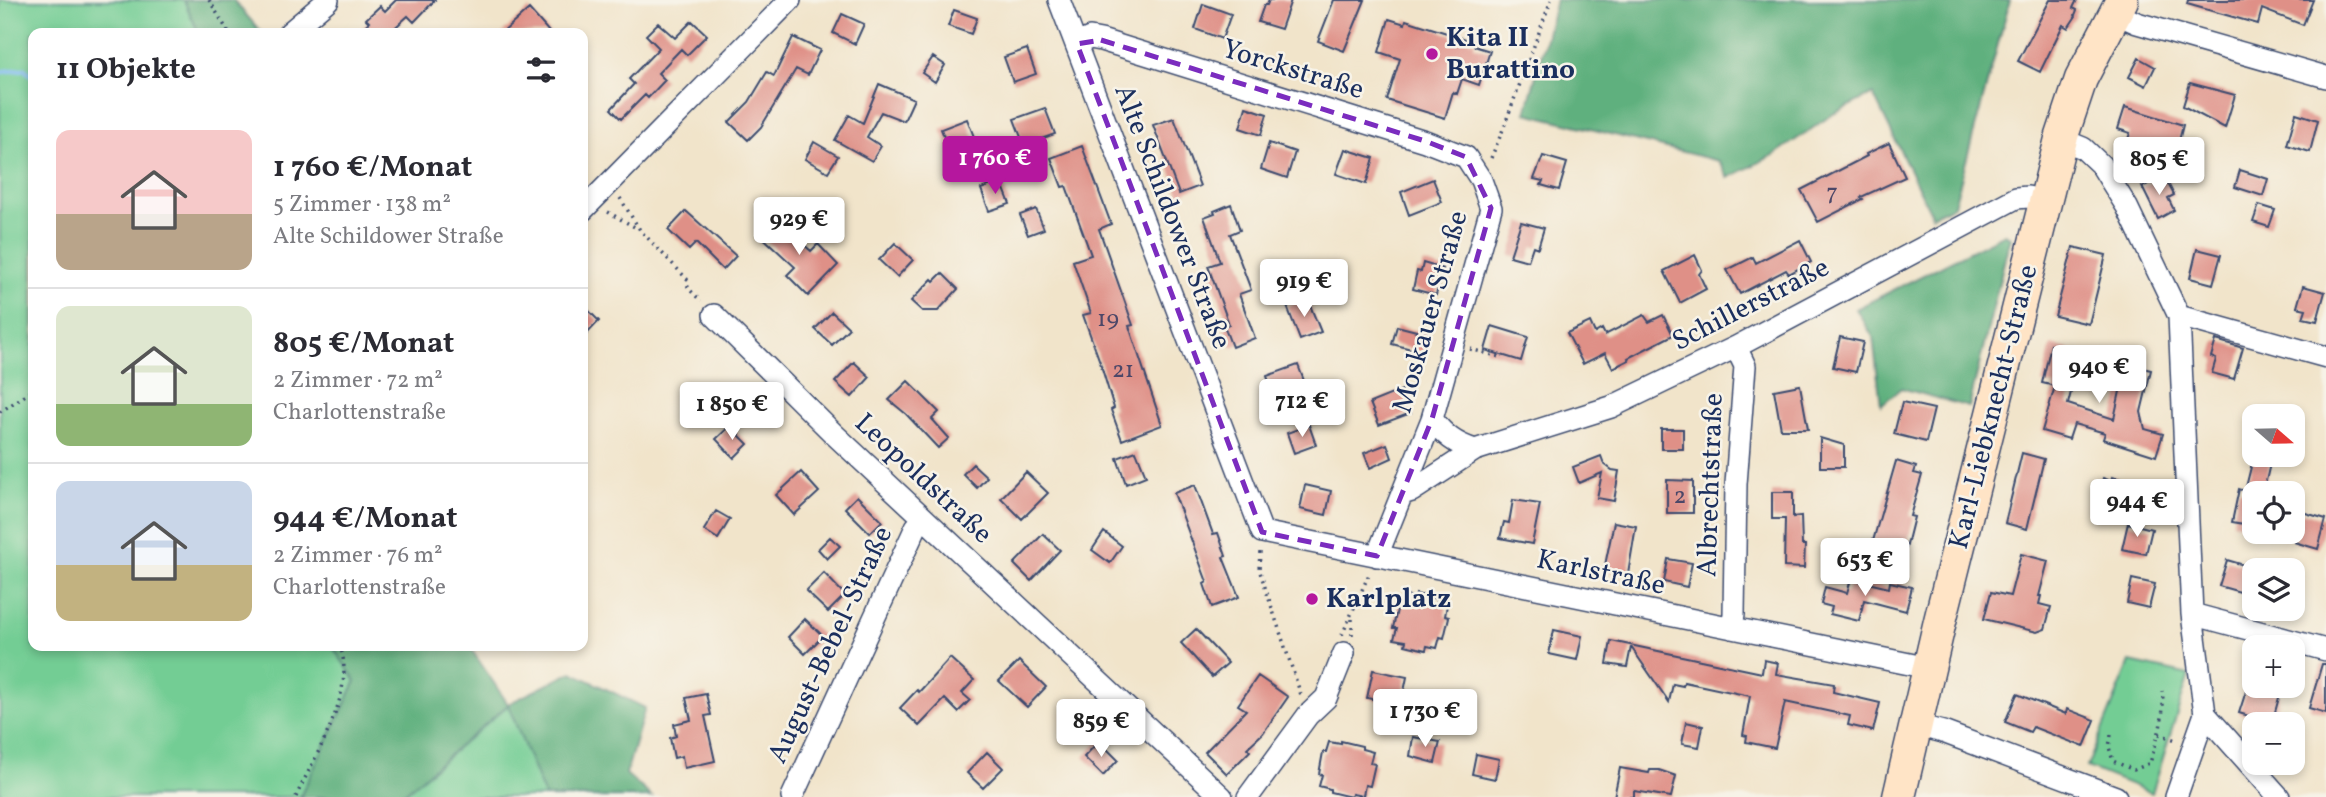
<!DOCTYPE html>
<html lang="de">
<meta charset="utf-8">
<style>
:root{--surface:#fff;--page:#f7f7f7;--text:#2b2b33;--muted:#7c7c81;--line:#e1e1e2;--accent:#b5179e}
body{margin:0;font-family:Vollkorn,serif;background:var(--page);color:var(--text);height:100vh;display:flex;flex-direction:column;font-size:26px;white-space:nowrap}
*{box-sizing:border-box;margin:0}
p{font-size:23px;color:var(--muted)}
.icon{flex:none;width:38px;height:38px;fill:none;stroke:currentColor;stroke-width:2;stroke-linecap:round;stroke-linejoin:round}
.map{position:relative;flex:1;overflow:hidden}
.details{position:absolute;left:28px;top:28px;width:560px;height:623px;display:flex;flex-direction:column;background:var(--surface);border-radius:14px;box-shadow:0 4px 10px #0003}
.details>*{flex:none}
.needle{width:46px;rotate:110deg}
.controls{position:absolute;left:2242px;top:404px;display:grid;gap:14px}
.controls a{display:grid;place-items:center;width:63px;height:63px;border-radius:14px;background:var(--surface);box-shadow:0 4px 10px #0003;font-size:35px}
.price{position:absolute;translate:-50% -60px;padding:0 16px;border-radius:7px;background:#fff;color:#222;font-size:23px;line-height:46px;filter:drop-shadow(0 2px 4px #0008)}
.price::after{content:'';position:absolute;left:50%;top:42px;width:21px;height:16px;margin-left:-10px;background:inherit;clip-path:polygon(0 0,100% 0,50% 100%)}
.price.current{background:var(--accent);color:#fff}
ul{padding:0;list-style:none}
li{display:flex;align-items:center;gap:21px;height:175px;padding:0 28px}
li+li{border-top:2px solid var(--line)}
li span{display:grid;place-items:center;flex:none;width:196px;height:140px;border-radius:14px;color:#555}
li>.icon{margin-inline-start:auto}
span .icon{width:84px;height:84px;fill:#fffc;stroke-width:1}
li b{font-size:30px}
h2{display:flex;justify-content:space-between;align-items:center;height:84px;padding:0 28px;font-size:30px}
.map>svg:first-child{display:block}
.green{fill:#73cd94;stroke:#477e79;stroke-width:2}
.forest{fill:#5eb07e;stroke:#3c706e;stroke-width:2}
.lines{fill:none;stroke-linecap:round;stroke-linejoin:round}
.stream{stroke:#81bcf3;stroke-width:5}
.building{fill:#df9087}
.street-casing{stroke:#3b4a6e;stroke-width:24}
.secondary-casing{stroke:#3b4a6e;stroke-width:35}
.path{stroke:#3b4a6e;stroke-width:3.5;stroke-dasharray:2 5;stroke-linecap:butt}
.street{stroke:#fff;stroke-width:21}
.secondary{stroke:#ffe4c6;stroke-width:32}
.marked{fill:none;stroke:#7b2cbf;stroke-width:5;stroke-dasharray:14 9;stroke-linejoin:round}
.poi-dot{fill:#b5179e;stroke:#f7f3e8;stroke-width:2.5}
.labels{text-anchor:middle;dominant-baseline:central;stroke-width:5;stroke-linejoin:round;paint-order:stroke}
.number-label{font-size:24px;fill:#4c4768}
.poi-label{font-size:28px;font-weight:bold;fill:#1b2f5e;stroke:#f7f3e8;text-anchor:start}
.street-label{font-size:28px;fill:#1b2f5e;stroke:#f7f3e8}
</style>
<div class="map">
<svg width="2326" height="797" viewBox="0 0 2326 797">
<rect width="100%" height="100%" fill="#f7f3e8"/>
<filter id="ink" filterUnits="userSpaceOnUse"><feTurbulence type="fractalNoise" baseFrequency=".0143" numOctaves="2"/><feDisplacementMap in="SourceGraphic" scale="14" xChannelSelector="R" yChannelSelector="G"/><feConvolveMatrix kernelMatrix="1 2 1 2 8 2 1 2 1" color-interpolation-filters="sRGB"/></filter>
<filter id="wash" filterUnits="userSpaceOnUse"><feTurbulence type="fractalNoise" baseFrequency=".00686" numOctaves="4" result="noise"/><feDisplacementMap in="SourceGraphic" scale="28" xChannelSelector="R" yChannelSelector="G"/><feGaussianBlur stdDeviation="1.57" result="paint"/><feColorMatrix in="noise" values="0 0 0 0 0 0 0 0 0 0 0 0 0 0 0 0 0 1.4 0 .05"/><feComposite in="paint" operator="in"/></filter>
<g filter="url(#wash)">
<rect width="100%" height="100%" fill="#f1e4ca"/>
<!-- green -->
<path class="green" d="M0,0h184l13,29v4h-164v613h299l24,35 -56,116h-300z
M2130,662l59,13 -37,118 -65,-26z
M508,705l37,92h-145z"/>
<!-- forest -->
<path class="forest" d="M184,0h49l29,33h-65v-4z
M1556,0h454l-56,205 -22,11 -59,-122 -40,20 -59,41 -46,23 -9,-17 -193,-48z
M2004,234l6,3 -41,170 -68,-19 -20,17 -8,-68 -17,-28z
M332,646h137l39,58 64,-32 73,36 -19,66 26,23h-107l-37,-92 -108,92h-100l56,-116z"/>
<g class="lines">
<!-- stream -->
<path class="stream" d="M0,72l24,-3 9,7"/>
</g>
<g id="blocks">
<!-- building -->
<path class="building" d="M396,0h39l-21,22 -6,-6 -19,17h-32l12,-11 -3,-3 14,-13 5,5z
M1269,0h22l-10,29 -23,-7 6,-17h3z
M1334,0h31l-21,51 -26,-10z
M2050,0h27l-4,8 4,2 -2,5 1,1 -8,12 -5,-3 -23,47 -22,-11z
M2188,0h125l-10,25 -41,-16 -4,15 -71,-20z
M1203,4l28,10 -9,25 -27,-10z
M529,9l21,24h-48z
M954,10l23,8 -6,16 -23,-8z
M842,14l22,10 -9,20 -22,-11z
M1389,19l16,5 1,-4 69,22 -1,4 16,5 -11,34 -17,-6 -5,15 -4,-2 -8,26 -58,-18 13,-41 -21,-7z
M692,21l15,14 -20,20 -6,-6 -23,24 7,7 -17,18 -3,-3 -24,24 -10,-10 23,-25 -5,-5 30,-31 -13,-13 12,-12 17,15z
M793,37l27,13 -12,25 -12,-6 -35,58 -13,13 -19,-18 20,-20 18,-30 7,4z
M1027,49l9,25 -23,8 -9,-25z
M933,57l12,8 -10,17 -13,-9z
M2139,58l16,9 -9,19 -17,-9z
M2190,83l45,12 -10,33 -42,-22z
M879,84l35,15 -10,22 -23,-9 -14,25 14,9 -9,15 -37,-21 14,-25 14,8z
M1246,107l21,7 -6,21 -21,-7z
M2125,107l58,18 -7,28 -34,-9 -2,9 -15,-4 5,-16 -12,-4z
M1045,108l10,26 -31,11 -10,-26z
M2296,113l22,7 -8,32 -23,-7z
M1174,118l26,68 -21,8 -26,-69z
M967,119l11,28 -26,10 -11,-28z
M814,142l24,14 -10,16 -23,-13z
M1269,143l26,9 -8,26 -26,-9z
M1889,143l16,34 -44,20 2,2 -45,23 -17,-32 66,-34 -1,-2z
M1082,146l29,78 -12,5 34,96 -4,1 33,99 -40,15 -11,-30 3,-2 -14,-46 -17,-47 8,-2 -18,-52 18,-6 -25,-69 -4,1 -11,-29z
M1345,149l29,9 -8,26 -30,-10z
M1543,156l24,7 -8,27 -18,-5 2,-4 -9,-2z
M2240,170l28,9 -5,17 -28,-9z
M2164,176l10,19 -6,3 6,12 -16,9 -16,-32z
M1433,179l9,23 -33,13 -8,-23z
M1001,181l9,23 -21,7 -8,-22z
M1231,204l9,26 -10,4 21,56 -12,4 16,44 -23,9 -8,-21 5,-2 -21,-58 12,-4 -16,-45 11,-4 -1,-2z
M2259,205l16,5 -6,17 -16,-5z
M1036,209l8,20 -16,6 -8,-20z
M686,211l50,45 -13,14 -27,-27 -7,7 -21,-20z
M773,217l38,34 7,-7 20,21 -30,31 -21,-21 8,-8 -37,-34z
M1521,222l23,6 -6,20 -5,-2 -5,15 -18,-5z
M1800,240l11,22 -22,12 -3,-4 -46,24 -13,-24 26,-13 3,6z
M895,243l18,17 -16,17 -18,-17z
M2073,247l33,8 -17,69 -34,-8z
M2197,249l24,6 -8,29 -23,-6z
M1695,255l7,15 -3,4 7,15 -26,14 -16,-32z
M1423,263l20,6 -7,26 -23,-6 4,-18 4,1z
M942,273l16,16 -20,22h-16l-11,-10 21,-22 2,2z
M2303,286l22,6 -8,29 -14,-3 3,-9 -9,-2z
M1307,298l14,34 -21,8 -13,-34z
M583,305l16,16 -16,17z
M832,312l17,16 -17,17 -17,-16z
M1644,315l5,7 14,-7 10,20 -45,23 1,2 -16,8 -8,-15 -22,11 -16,-31 23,-11 5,11 7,-4 3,6z
M1397,326l31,8 -5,18 -31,-8z
M1492,326l36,11 -7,24 -36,-11z
M1840,337l23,5 -7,30 -23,-5z
M2216,340l27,8 -9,31 -22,-6 4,-14 -5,-2z
M2051,345l30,7 -13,52 46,15 8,-37 -4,-1 4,-18 29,7 -10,42 4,17 18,5 -7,22 -53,-17 2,-6 -31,-9 -5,15 -27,-8 13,-45 -13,-3z
M854,362l16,15 -18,20 -17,-15z
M1298,365l11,29 -32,12 -10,-30z
M908,381l31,31 -7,7 17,19 -11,10 -32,-34 -17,-14z
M1800,385l8,44h-27l-7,-39z
M1402,390l9,23 -32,12 -9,-22z
M1902,402l32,7 -8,33 -32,-8z
M1309,425l7,20 -22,8 -7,-20z
M730,426l18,18 -14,14 -18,-19z
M1661,429h22v20h-22z
M1820,438l24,7v22h-24z
M1387,444l5,14 -22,10 -6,-15z
M1136,451l10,25 -20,8 -9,-26z
M2022,453l22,6 -17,70 -22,-6z
M2254,455h18l-9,39h-9l-4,31 -18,-3 7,-33 6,2z
M1601,456l3,8 8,6 7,1 -5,30 -17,-3 5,-25 -23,10 -6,-16z
M1896,461l20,6 -2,6 8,2 -12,41 4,1 -8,32 -33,-8z
M973,464l14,13 -10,11 -14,-14z
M801,472l18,20 -25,23 -18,-20z
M1026,472l22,21 -26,26 -21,-21z
M2112,477l18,4 -1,4 4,1 -3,15 -31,-7 4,-16 8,3z
M1667,480l26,1v32h-26z
M1195,485l18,49 5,-1 8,23 -3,1 16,40 -27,10 -8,-23 3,-2 -33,-89z
M1305,485l26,6 -5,24 -26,-6z
M1772,492h21v25l8,-1 1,29h3l-1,23 -20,-1 1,-48h-13z
M857,496l25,25 -12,12 -25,-25z
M1513,500l27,4 -8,40 -32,-6 4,-16 5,1z
M716,511l14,8 -12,20 -14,-9z
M2302,512l24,7 -8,30 -24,-7z
M1614,522l22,4 -8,48 -24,-4z
M2128,523l24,6 -6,25 -24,-5z
M1104,532l18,14 -12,17 -18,-13z
M1043,534l17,16 -29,31 -17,-17z
M830,537l10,9 -13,13 -9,-10z
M2021,554l27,7 -9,35h2l-2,8 12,3 -6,22 -8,3 -53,-13 7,-27 19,4z
M1668,559l24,4 -5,24 -23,-5z
M2227,560l27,8v25l-7,-2v3l-28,-8z
M824,573l21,22 -17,17 -22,-21z
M1851,579l38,9 1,-6 22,5 -6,24 -42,-11 -5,21 -29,-7 2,-7 -11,-3 4,-17 22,6z
M2132,579l23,5 -6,24 -22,-5z
M1416,594l21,5 -1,4 11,2 -2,11 4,1 -5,21 -4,-1 -3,11 -10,-2 -1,4 -21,-5 1,-4 -12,-2 3,-11h-4l5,-23 3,1 3,-11 11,3z
M805,619l18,17 -18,18 -17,-17z
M1196,629l32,34 -16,14 -31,-34z
M1554,630l28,6 -5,24 -28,-6z
M1611,641l151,32 2,-13 14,3 -2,11 58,10 -1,8 47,11 -7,28 -25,-6 2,-9 -65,-14 -10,46 -29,-6 1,-6 -4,-1 7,-39 -66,-14 -1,4 -10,-2 -4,18 -38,-55 -4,20 -20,-3z
M950,658l24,22 -12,13 8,7 -12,12 -13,-13 -26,27 -19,-18 17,-18 2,2z
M1019,661l27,26 -19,20 -28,-26z
M2322,664h4v49l-17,-5z
M1373,670l34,7 -7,34 -19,-4 1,-6 -15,-3z
M1258,676l30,21 -25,36 -16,15 3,3 -23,23 -22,-22 41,-42 -8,-5z
M2248,685l32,9 -8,29 -33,-10z
M706,694l5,21 -6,1 10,45 -31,7 -2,-12 -8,2 -4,-20 6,-2 -2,-12 17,-4 -5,-22z
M2017,694l49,20 1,-5 28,11 -11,27 -51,-20 -3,5 -25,-10z
M1686,722l17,4 -4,21 -17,-3z
M1413,737l27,5 -5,21 -25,-7z
M1099,741l19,19 -15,16 -19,-19z
M1341,741l21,5v3l11,3 -3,11 5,1 -5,22 -5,-1 -2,11 -11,-2 -1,3 -21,-5v-3l-11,-3 3,-11 -3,-1 4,-22h3l3,-10 12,2z
M987,752l16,16 -20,20 -16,-15z
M1476,754l23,5 -4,20 -23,-5z
M1620,768l29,5 1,-3h9l17,6 -5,21 -37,-6v6h-20z"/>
</g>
</g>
<g filter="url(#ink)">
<use href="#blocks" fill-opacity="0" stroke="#3b4a6e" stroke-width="2"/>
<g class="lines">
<!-- street casing -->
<g class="street-casing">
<path id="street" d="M1059,0l203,532 667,136
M2115,13l22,10 189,54
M289,33l39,-33
M1077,44l13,-6 11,2 324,101 41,16 15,23 10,28 -59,211 -55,137
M2061,139l22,9 18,17 26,42 52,109 13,298 13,100 74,83
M583,210l207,-210
M714,315l121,120 387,362
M2179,316l147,41
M1432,419c12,16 23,25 43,31
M1402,494l10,-3 63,-41 136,-43 125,-60 280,-149 12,-1 17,5
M2192,614l134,36
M1732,628l2,-14 2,-130 9,-118 -9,-19
M1916,725l27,7 173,65
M792,797l124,-270 8,-8
M1248,797l60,-82 18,-17 18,-45
M2176,797l29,-83"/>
</g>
<!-- secondary casing -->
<g class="secondary-casing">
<path id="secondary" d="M1899,797l41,-176 121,-482 20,-60 41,-79"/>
</g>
<!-- path -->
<path class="path" d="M209,0l20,33
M1491,158l11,-26 49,-132
M620,198l20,32 47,49 1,9 13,13
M608,212l30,17
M1470,349l30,8v-2
M0,412l33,-22
M1260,552l-1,17 42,126
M1352,619v17
M1342,635l28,-63
M2159,734l17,6
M2111,735l-2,12 4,14 21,9 16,-7c7,-24 16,-47 12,-72
M296,797c19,-43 61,-104 44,-151"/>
<!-- street -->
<use href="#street" class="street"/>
<!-- secondary -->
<use href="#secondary" class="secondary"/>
</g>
</g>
<!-- marked area -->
<path class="marked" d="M1101,40l324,101 41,16 25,51 -59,211 -55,137 -115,-24 -185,-488z"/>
<!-- markers -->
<g class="poi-dot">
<circle cx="1432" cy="54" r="7"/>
<circle cx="1312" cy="599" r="7"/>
</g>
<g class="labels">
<!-- number labels -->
<g class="number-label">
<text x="1832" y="194">7</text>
<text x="1108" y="320">19</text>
<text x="1123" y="371">21</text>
<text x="1680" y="497">2</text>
</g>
<!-- poi labels -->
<g class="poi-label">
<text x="1446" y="38">Kita II<tspan x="1446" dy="32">Burattino</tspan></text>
<text x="1326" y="599">Karlplatz</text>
</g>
<!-- street labels -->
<g class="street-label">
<text transform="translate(1293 70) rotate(17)">Yorckstraße</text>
<text transform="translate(1172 217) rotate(69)">Alte Schildower Straße</text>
<text transform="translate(1751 305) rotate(-27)">Schillerstraße</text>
<text transform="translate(1431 312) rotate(-74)">Moskauer Straße</text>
<text transform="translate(1994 407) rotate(-76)">Karl-Liebknecht-Straße</text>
<text transform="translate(923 479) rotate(43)">Leopoldstraße</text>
<text transform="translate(1711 485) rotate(-88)">Albrechtstraße</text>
<text transform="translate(1601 573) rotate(12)">Karlstraße</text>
<text transform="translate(831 645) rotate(-65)">August-Bebel-Straße</text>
</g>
</g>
</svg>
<div class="controls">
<a><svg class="needle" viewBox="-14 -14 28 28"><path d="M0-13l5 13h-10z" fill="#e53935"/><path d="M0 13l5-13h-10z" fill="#7c7c81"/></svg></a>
<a><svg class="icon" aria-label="locate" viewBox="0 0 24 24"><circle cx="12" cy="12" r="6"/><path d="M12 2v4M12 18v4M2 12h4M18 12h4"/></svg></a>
<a><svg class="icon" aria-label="layers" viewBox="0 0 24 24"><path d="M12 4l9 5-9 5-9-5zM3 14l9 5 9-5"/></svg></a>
<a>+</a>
<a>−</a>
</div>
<b class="price current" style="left:995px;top:196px">1 760 €</b>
<b class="price" style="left:2159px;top:197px">805 €</b>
<b class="price" style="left:799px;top:257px">929 €</b>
<b class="price" style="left:1304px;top:319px">919 €</b>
<b class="price" style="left:2099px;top:405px">940 €</b>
<b class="price" style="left:1302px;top:439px">712 €</b>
<b class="price" style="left:732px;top:442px">1 850 €</b>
<b class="price" style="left:2137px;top:539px">944 €</b>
<b class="price" style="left:1865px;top:598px">653 €</b>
<b class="price" style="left:1425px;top:749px">1 730 €</b>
<b class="price" style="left:1101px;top:759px">859 €</b>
<section class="details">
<h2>11 Objekte<svg class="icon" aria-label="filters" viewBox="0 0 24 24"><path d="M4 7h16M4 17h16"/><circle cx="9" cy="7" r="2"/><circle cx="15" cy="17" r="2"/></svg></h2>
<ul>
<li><span style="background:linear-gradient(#f6c9c9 60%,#b9a48a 0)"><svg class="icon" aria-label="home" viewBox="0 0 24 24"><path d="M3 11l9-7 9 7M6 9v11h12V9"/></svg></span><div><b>1 760 €/Monat</b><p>5 Zimmer · 138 m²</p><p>Alte Schildower Straße</p></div></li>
<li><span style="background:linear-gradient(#dfe7d0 70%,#8fb573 0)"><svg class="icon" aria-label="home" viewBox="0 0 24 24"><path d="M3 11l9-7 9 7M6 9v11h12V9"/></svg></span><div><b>805 €/Monat</b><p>2 Zimmer · 72 m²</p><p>Charlottenstraße</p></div></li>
<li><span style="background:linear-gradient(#c9d6e8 60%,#c2b280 0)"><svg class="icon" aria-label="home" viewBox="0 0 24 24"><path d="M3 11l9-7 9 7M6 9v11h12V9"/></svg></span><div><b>944 €/Monat</b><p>2 Zimmer · 76 m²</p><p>Charlottenstraße</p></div></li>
</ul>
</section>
</div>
